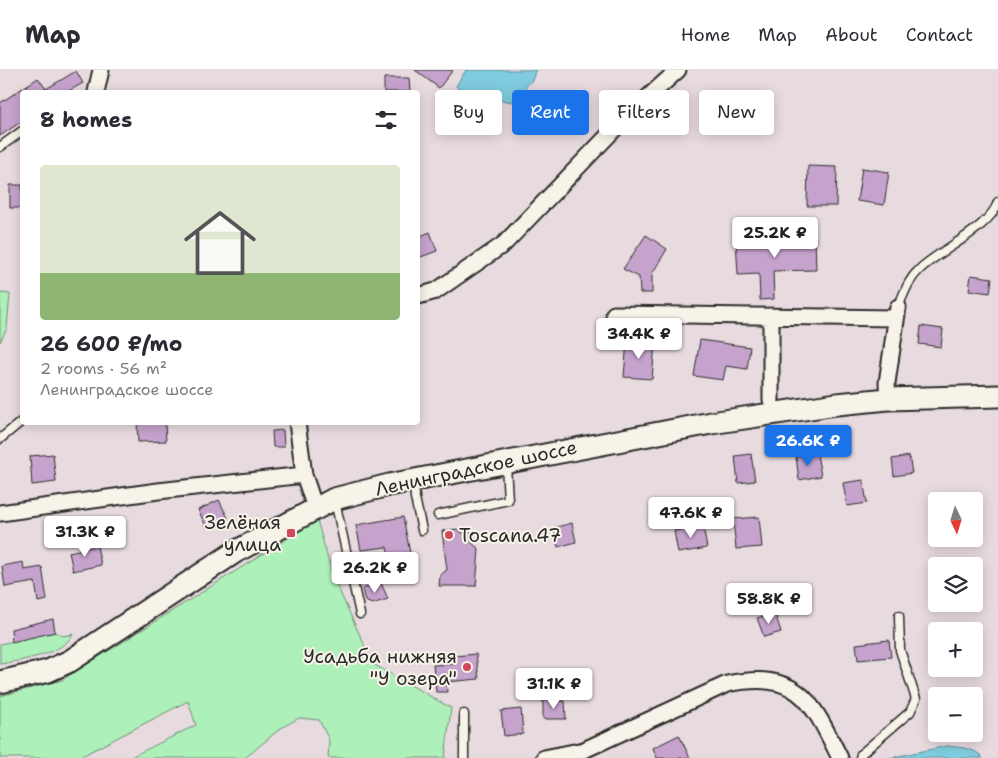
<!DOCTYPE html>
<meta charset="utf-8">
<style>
:root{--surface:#fff;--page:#f7f7f7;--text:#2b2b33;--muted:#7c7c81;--line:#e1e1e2;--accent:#1a73e8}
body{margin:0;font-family:"Shantell Sans",sans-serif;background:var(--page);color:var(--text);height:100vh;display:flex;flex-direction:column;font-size:19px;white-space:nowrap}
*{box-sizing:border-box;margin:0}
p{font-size:16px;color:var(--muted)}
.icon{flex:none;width:28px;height:28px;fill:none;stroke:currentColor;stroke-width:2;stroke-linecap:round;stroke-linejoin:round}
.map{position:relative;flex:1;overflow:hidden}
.drawer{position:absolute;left:20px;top:20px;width:400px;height:335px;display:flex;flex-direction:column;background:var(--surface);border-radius:5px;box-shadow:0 2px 12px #0003}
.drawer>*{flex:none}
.banner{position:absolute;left:435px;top:20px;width:475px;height:45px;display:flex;gap:10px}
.needle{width:32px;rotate:176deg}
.fabs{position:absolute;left:928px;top:422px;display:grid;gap:10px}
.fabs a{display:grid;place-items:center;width:55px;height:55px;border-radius:5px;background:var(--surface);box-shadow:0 2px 12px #0003;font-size:25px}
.price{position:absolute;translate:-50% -42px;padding:0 11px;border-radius:5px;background:#fff;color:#222;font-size:16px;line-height:32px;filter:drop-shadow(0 1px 2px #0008)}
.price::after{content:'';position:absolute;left:50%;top:30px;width:15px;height:11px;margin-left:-8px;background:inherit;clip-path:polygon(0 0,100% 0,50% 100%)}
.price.on{background:var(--accent);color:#fff}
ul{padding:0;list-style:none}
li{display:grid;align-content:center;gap:10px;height:265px;padding:0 20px}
li span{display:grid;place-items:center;height:155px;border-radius:5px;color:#555}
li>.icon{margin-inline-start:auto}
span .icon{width:90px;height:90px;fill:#fffc;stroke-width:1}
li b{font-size:21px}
h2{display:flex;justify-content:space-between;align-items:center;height:60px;padding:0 20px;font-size:21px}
.pill{padding:0 18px;border-radius:5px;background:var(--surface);box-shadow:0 2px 12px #0003;font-size:18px;line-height:45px}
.pill.on{background:var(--accent);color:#fff}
header{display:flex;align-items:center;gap:30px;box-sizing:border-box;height:70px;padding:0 25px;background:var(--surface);border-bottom:1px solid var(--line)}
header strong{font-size:24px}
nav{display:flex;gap:28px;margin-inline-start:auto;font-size:18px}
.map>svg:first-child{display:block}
.green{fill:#adf0ba;stroke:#6c8e72}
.water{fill:#7fccde;stroke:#5d8c96}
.building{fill:#c6a3cd;stroke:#2b2b2b}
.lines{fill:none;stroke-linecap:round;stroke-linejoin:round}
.service-casing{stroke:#2b2b2b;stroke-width:11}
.minor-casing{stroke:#2b2b2b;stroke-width:19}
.secondary-casing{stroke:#2b2b2b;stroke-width:25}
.service{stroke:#f7f3e8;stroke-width:8}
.minor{stroke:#f7f3e8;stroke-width:15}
.secondary{stroke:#f7f3e8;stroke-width:21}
.poi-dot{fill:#d1495b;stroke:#f7f3e8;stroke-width:2}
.labels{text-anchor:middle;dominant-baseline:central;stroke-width:4;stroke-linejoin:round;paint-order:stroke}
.street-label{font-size:19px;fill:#2b2b2b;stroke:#f7f3e8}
.poi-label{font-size:19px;fill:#2b2b2b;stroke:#f7f3e8;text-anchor:end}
</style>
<header>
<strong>Map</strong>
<nav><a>Home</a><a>Map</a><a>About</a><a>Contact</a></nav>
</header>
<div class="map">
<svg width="998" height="688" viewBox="0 0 998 688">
<rect width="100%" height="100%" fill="#e8dbe0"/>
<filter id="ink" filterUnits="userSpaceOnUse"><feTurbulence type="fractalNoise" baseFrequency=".02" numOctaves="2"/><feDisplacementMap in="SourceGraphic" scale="10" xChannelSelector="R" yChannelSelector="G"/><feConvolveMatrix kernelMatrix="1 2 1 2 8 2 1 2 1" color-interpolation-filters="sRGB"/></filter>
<g filter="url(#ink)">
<!-- green -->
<path class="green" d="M0,223l10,1 -3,34 -7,14z
M317,450l16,57 40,87 78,44 -6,50h-117l1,-18 -10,-20 -20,-2 -18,10 -36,30h-116l67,-33 -8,-24 -110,57h-78v-62l62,-16z
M55,562l8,4 10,-2c-9,20 -53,27 -73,30v-20z"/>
<!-- water -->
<path class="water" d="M466,0h70l-4,10 -20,22 -50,-9 -6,-7z
M947,676c12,1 29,2 36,12h-94z"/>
<!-- building -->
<path class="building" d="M415,0h38l-14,18z
M76,1l7,12 -16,9h-45v29l-22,15v-33l38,-25 8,11z
M384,8h25l1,14h-26z
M808,96l29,1 -1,39h-29z
M862,98l27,4 -5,33 -27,-4z
M10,115h12v23h-12z
M430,162l7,19 -19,7v-21z
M646,165l21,14 -15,25v19h-12l-1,-16 -16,-8z
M815,166l1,34 -43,1 1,28 -14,1 -1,-26 -21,1 -2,-36z
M971,205l21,3 -2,15 -21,-3z
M921,256l22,3 -2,18 -22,-3z
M700,270l50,7 -3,22 -21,-3 -3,14 -29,-4z
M627,271l28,2 -3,36 -28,-2z
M137,352h28l1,19 -28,1z
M283,360l1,17h-11l-1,-16z
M53,384l3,28 -24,3 -2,-29z
M751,384l4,27 -17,2 -3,-27z
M817,384l4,22 -22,4 -3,-23z
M909,386l3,17 -18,3 -2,-17z
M863,410l4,23 -20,3 -4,-23z
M219,430l9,18 -21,10 -9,-18z
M403,447l9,46 -21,3 -4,-19 -26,3 -5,-25z
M759,447l3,30 -26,2 -3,-30z
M572,453l4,19 -18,5 -5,-19z
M703,456l4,22 -29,5 -4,-22z
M457,459l5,4 8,-1 2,11 7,6 -3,37h-37l1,-11 7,-5 -5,-39z
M97,476l4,19 -28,6 -4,-19z
M23,492l1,8 18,-3 5,33 -9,2 -3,-20 -30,5 -3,-21z
M381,513l7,16 -16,5 -7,-3 -3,-12z
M775,543l6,19 -17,5 -7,-19z
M53,549l2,13 -43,10 -1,-13z
M889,570l2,17 -33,3 -2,-16z
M476,584l3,25 -33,3 1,10h-11l-3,-27 23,-1 -1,-8z
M543,630l22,1 1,18h-23z
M521,639l2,25 -19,2 -3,-25z
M679,665l11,23h-33l-4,-10z"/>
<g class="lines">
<!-- service casing -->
<g class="service-casing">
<path id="service" d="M0,77l22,-16
M898,237c6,-13 10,-27 21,-37 18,-19 71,-41 79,-68
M0,369l22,-18
M414,412l1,16 7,32
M335,431l25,113
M438,445l70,-15 -2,-35
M464,644v44
M860,688l1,-4 49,-42 6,-13 -16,-49 -1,-34"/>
</g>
<!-- minor casing -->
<g class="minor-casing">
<path id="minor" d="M96,22l5,-22
M418,226l18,-5 68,-47 121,-126 53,-48
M614,244l281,4
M888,329l-1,-16 11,-76
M771,330v-84
M297,352l7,53 11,33
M0,443l158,-22 146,-16
M544,688l40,-8 143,-66c72,-14 84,16 113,74"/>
</g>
<!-- secondary casing -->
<g class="secondary-casing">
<path id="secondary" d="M0,612l48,-11 22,-10 165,-109 99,-53 55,-14 322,-62 126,-19 51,-5 110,-3"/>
</g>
<!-- service -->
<use href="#service" class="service"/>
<!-- minor -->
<use href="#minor" class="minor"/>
<!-- secondary -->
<use href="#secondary" class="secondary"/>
</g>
</g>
<!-- markers -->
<g class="poi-dot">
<rect x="286" y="458" width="10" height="10" rx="2.5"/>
<circle cx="449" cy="465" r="5"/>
<circle cx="467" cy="597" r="5"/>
</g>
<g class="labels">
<!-- street labels -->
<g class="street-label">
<text transform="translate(476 398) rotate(-12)">Ленинградское шоссе</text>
</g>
<!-- poi labels -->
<g class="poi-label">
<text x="281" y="452">Зелёная<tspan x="281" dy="22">улица</tspan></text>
<text x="459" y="465" text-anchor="start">Toscana.47</text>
<text x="457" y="586">Усадьба нижняя<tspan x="457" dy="22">"У озера"</tspan></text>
</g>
</g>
</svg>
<div class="fabs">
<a><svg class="needle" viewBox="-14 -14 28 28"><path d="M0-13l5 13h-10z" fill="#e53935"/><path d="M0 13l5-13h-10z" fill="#7c7c81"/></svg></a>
<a><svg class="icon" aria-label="layers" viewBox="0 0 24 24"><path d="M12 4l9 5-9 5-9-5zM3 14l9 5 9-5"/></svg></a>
<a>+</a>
<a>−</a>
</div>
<b class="price" style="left:775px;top:189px">25.2K ₽</b>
<b class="price" style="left:639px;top:290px">34.4K ₽</b>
<b class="price on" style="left:808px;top:397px">26.6K ₽</b>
<b class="price" style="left:691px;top:469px">47.6K ₽</b>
<b class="price" style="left:85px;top:488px">31.3K ₽</b>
<b class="price" style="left:375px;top:524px">26.2K ₽</b>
<b class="price" style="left:769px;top:555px">58.8K ₽</b>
<b class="price" style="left:554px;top:640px">31.1K ₽</b>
<div class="banner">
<a class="pill">Buy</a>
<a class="pill on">Rent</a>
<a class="pill">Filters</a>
<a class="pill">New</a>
</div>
<section class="drawer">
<h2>8 homes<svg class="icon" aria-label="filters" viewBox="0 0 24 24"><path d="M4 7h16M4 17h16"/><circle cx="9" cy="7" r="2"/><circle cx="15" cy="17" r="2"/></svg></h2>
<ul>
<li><span style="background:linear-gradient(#dfe7d0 70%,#8fb573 0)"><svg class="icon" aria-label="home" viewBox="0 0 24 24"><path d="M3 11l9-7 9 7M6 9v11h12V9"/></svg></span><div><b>26 600 ₽/mo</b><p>2 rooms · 56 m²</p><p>Ленинградское шоссе</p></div></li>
</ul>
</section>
</div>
